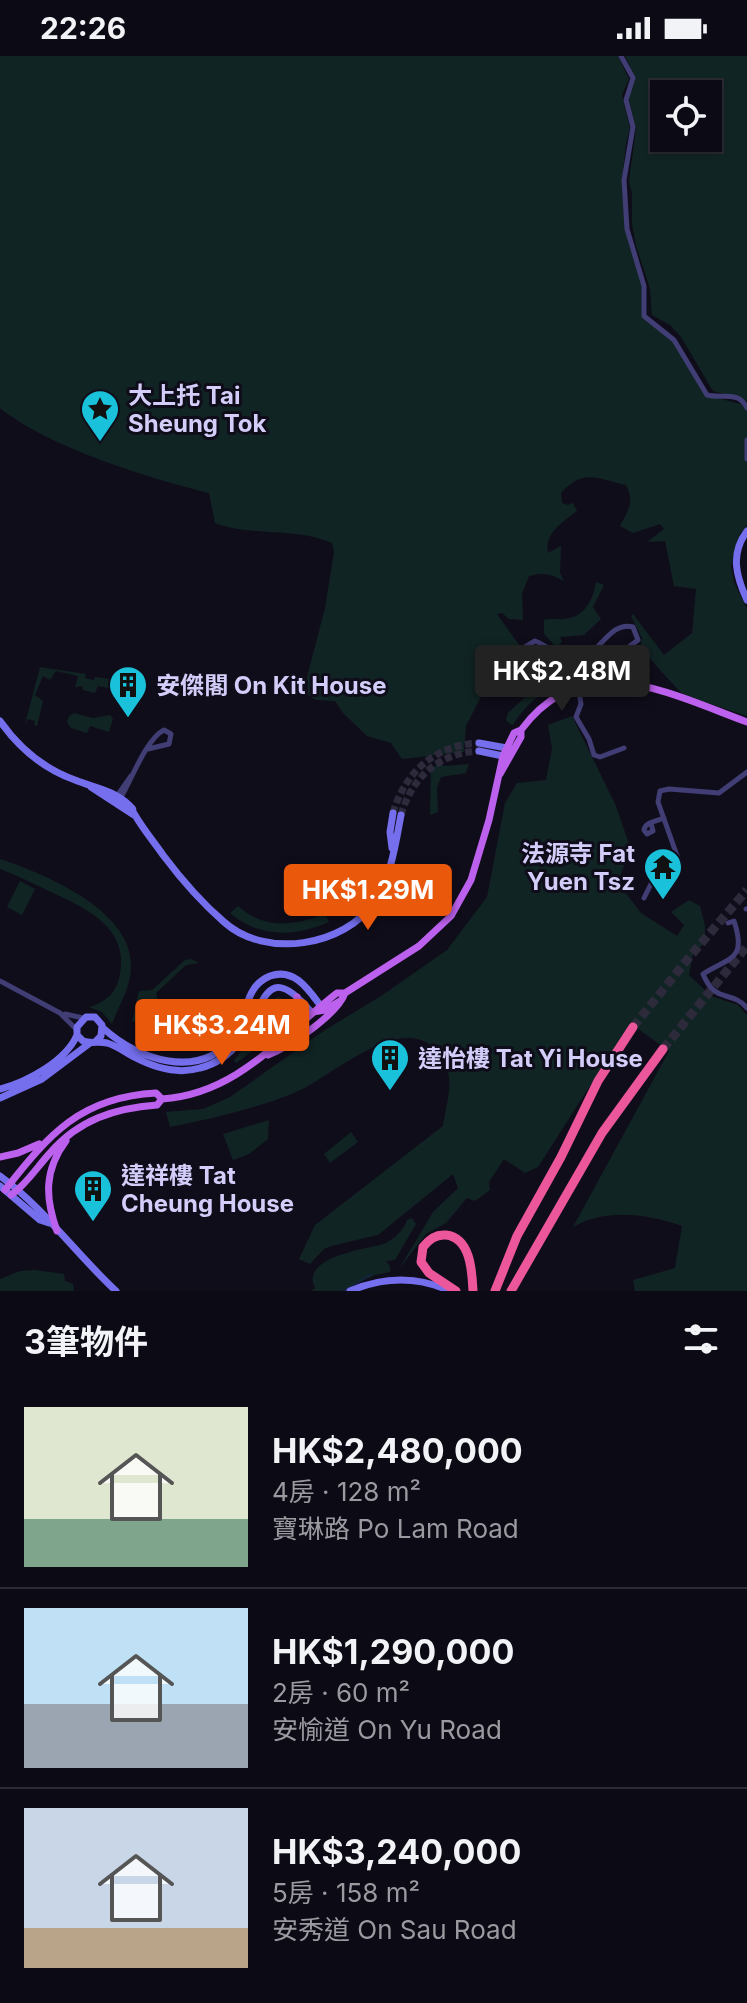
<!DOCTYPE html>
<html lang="zh-TW">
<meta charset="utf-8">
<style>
:root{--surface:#0c0a14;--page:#15131d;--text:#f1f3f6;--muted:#9a9aa0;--line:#2c2b34;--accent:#ea580c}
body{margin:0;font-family:Inter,"Noto Sans TC",sans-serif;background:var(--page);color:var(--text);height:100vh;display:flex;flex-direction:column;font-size:30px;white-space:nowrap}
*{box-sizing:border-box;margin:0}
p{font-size:26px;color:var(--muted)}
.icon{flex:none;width:44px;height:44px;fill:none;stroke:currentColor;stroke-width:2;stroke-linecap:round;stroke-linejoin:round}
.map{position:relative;height:1235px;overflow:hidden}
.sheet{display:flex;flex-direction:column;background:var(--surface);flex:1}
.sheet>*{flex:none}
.buttons{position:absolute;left:650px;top:24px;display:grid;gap:16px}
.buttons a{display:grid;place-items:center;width:72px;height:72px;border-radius:0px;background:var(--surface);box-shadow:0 2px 6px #0004,0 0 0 2px var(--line);font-size:40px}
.price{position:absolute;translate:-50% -68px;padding:0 18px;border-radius:8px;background:var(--accent);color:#fff;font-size:26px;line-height:52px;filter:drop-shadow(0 2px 4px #0008)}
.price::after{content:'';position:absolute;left:50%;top:48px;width:24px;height:18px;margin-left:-12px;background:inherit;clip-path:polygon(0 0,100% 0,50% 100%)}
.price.selected{background:#222;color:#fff}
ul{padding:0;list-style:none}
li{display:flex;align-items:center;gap:24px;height:200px;padding:0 24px}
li+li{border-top:2px solid var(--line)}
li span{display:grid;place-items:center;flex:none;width:224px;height:160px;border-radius:0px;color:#555}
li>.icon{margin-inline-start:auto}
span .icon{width:96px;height:96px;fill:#fffc;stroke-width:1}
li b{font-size:34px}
h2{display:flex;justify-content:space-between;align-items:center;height:96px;padding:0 24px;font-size:34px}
.status{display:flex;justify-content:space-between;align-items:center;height:56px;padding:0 40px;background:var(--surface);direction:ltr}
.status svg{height:22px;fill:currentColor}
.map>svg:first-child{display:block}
.green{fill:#112424;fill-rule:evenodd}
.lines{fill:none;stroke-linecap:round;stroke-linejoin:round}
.stream{stroke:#12243f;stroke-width:2}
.secondary-tunnel{stroke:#2d2a3c;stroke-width:7;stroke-dasharray:7 3.5;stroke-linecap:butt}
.highway-tunnel{stroke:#2d2a3c;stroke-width:9;stroke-dasharray:9 4.5;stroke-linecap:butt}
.street{stroke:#413d75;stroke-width:5}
.secondary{stroke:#756fee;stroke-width:7}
.primary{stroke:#bc61ed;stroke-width:7}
.highway{stroke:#ec569a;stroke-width:9}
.labels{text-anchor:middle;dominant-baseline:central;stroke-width:6;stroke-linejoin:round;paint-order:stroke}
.poi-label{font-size:24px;font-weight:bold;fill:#d3cdf9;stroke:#100d1b;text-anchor:start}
</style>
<div class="status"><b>22:26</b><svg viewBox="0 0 49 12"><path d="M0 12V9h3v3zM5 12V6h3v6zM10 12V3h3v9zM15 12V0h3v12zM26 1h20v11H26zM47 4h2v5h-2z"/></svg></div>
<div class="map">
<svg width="747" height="1235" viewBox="0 0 747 1235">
<rect width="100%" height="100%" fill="#100d1b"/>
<!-- green -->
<path class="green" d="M0,0h618l11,23 -7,16 8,33 -4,15 -4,38 4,44 18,65 2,28 20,12 10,10 33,56 32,8 6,5v116l-7,9 -9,32 3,16 13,27v107l-64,-21 -43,-47 2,-10 -11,-22 2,-2 31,41 28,-22 4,-44 -22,-3 -9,-45 -18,1 17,-13 -4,-5 -27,9 -13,-7c8,-16 15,-24 6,-41 -29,-6 -42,-17 -65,8l1,10 6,2 5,-2 4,8c-14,11 -33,22 -29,42l13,-7 -1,27 4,8c-13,-7 -21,-9 -35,-5l-7,18 1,26 -14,-1 -7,-6 -5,1 23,32 -22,17 -32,63 -2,26 -62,7 -11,-16 -24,-7 -24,-23 -8,-12 -19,-1 -8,-5 -1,-18 18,-69 9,-56 -2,-9c-38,-16 -79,-6 -117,-20l-6,-30c-61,-15 -161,-46 -209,-85z
M625,0h122v345l-34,-10 -32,-54 -11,-12 -18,-10 -2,-26 -14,-44 -4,-21v-31l-3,-12 7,-52 -8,-33c11,-15 4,-25 -3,-40zM664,38h44v44h-44z
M596,526l8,3 -11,22 8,12 -17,16 -24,2 2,5 -6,5 -12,-13v-14c8,-2 13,0 20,-1 21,-2 29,-19 32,-37z
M541,591l31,17 5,11c-26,12 -49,24 -64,50l-3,-1 -4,-4 2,-7 26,-24v-25z
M40,611l46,7 -1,4 9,2 1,-3 30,4 -2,7 -3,-1 -1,3 -21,-4 -3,7 -12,-3 -1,-4 -7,1 3,-11 -22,-5 -6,9 -7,-4 -8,19 8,6 -6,25 -3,-1 1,-4 -7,-2 -3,5z
M74,657l19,5 17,-3 3,4 -4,13 -19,-6 -3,7 -16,-5 -4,-6 2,-6z
M572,660l44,90 14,41 -12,36 23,30 36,23 7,-11 -13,-13 18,-12 11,6 5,20v17l-12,10 -4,22 22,21 27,9 9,10v276h-112l-2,-11 42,-12 7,-42c-35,-12 -76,-18 -109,1l96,-176 -39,-28 -92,144 -13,6 -21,-14 -15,23 1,8 -15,11 -8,-3 -21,25 -20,11 -27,35 34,-57 25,-24 -5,-14 -75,61 -47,11 -7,3 -14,15 -11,-5 16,-34 128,-99c2,-15 8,-34 6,-49 -1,-10 -9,-25 -17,-31 -38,-30 -103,33 -138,47 -40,16 -82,26 -124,34l-4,-15 37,-3 27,-12 95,-67 56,-34 66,-46 40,-53 18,-94 12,-20 29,-3 6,-31 -4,-24z
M438,708l7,2 24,-2 -3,9 -25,4 -4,11 1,24 -8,3 1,-47z
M0,803c45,15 132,51 131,107 0,21 -12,39 -19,58l-10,-12 -13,-5c18,-5 28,-15 31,-33 9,-47 -35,-66 -69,-82 -17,-8 -34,-17 -51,-23z
M20,825l15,8 -13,26 -15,-8z
M238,850c27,24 55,20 87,8l4,8c-34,15 -70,16 -99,-9z
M191,903l8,4 -13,2 -30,28 6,24 -4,3 2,7 31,-4 3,6 -5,6h-19l-38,-14 7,-30 13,-1 33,-30z
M278,941l12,5c2,5 3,7 1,12 -6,12 -43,41 -55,49l-2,-3c15,-15 30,-57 44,-63z
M269,1064l-1,19 -19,15 -16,6 -10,-26z
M351,1076l7,10 -28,21 -6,-9z
M412,1162l4,6 -21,36 -9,1 4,5v6l-15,3 -34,16h-30l4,-3c-15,-30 48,-39 65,-43 10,-2 24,-14 27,-25z
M35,1214l29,4 1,7 8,3 1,7h-74v-12l20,-8z"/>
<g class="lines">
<!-- stream -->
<path class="stream" d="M343,1235l27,-16"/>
<!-- secondary-tunnel -->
<path class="secondary-tunnel" d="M393,757c12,-41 42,-68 86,-70
M401,759c11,-38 38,-62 78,-64"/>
<!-- highway-tunnel -->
<path class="highway-tunnel" d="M633,971l58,-72 56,-65
M663,993l84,-103"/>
<!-- street -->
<path class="street" d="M621,0l12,22 -7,22 7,27 -9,53 3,49 17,57v30l30,24 33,55c15,4 31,-5 40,13
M747,384v19
M524,599l1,-8 10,-6c12,4 21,15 34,17 29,7 37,-38 64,-31l5,13 -32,24 -4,18
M578,630l3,18 -5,13 13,22 5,16 6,2 24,-9
M117,740l14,-20
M120,743c11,-18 26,-60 44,-69l7,4 -2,10 -21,5
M651,767l2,8 -6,3 -3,-4c1,-8 13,-9 20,-12
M644,842l8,-16 28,-18 -22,-62 2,-11 9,-2 50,4 28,-21
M746,853h1
M728,867l6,-2c13,39 -4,36 -31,53 13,31 28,15 44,34
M0,925l60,32 16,16
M65,958l18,4"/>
<!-- secondary -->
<path class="secondary" d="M747,475c-17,23 -11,45 0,69
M0,665c19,27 44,48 75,59 20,8 38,10 54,25 8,8 0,1 6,10 8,14 19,27 28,40 18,24 39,48 61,67 41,37 121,25 151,-21 16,-23 21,-60 26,-86
M479,687l33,6
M479,695l24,5
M91,731l43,28
M392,792l-2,-16 3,-19
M103,972c35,32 96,53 131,9 10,-14 10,-31 18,-45 4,-8 11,-13 18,-16 26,-9 40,16 53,33
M95,986l6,-6 1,-11 -7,-8h-9l-9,10v8l6,6c8,3 15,0 24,2 10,3 18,9 27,14 21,11 43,18 66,11 16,-4 30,-14 40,-27 25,-32 24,-86 72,-28
M0,1033c27,-7 66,-28 77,-54
M0,1042l42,-19 48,-36
M0,1120c43,31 76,78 116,115
M0,1130l40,34 9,3
M350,1235c33,-14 67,-15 100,0"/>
<!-- primary -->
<path class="primary" d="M521,674c62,-84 147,-37 226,-8
M500,718l21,-37v-7
M297,941l2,28
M313,956l12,-2 15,-9
M268,999c22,-9 69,-40 77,-62
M0,1101l18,-4 21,-9
M5,1134c44,-56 76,-93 151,-97l6,6
M11,1139c16,-11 26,-28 39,-42 28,-33 65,-45 107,-48l5,-6c76,-5 119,-63 175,-106h8l74,-47 32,-30 20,-36 18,-60 14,-64 11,-23 7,-3
M57,1175c-12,-33 -13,-61 9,-90"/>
<!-- highway -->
<path class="highway" d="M456,1235l-27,-18 -8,-11 2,-15c6,-8 13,-13 23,-12 25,3 26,37 27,56
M495,1235l22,-55 44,-79 37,-76 35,-54
M511,1235l91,-158 61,-84"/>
</g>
<!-- icons -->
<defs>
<g id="sight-pin" transform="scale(2)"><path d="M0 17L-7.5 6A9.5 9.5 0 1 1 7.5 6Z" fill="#19c2da" stroke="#100d1b"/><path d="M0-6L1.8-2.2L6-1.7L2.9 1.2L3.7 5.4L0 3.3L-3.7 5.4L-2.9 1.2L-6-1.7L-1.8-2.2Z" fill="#111"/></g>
<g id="building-pin" transform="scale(2)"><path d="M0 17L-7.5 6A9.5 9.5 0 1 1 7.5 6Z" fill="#19c2da" stroke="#100d1b"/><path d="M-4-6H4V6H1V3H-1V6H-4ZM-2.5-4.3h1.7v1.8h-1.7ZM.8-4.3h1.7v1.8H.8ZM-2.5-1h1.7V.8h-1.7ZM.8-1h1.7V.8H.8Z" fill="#111"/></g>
<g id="temple-pin" transform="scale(2)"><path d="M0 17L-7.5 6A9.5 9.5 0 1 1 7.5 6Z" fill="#19c2da" stroke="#100d1b"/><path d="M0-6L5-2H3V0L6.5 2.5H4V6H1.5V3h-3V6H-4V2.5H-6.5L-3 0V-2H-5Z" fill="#111"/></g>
</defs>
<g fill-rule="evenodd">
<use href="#sight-pin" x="100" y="353"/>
<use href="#building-pin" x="128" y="629"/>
<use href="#temple-pin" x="663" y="811"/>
<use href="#building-pin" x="390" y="1002"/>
<use href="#building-pin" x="93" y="1133"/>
</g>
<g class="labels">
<!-- poi labels -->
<g class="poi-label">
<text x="128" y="339">大上托 Tai<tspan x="128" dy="28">Sheung Tok</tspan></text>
<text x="156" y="629">安傑閣 On Kit House</text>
<text x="635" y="797" text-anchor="end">法源寺 Fat<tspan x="635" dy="28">Yuen Tsz</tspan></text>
<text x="418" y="1002">達怡樓 Tat Yi House</text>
<text x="121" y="1119">達祥樓 Tat<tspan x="121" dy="28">Cheung House</tspan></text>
</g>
</g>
</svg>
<div class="buttons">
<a><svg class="icon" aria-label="locate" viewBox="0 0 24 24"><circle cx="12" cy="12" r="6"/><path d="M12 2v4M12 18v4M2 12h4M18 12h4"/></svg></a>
</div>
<b class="price selected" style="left:562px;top:657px">HK$2.48M</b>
<b class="price" style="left:368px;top:876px">HK$1.29M</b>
<b class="price" style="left:222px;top:1011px">HK$3.24M</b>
</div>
<section class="sheet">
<h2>3筆物件<svg class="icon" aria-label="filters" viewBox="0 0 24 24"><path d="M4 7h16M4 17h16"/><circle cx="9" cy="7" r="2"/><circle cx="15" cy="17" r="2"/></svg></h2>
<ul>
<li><span style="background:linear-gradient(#dfe7d0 70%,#7fa58c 0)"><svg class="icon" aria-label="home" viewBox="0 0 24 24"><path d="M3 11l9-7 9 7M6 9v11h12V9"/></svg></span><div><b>HK$2,480,000</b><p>4房 · 128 m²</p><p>寶琳路 Po Lam Road</p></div></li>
<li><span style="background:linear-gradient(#bfe0f5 60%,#9aa5b1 0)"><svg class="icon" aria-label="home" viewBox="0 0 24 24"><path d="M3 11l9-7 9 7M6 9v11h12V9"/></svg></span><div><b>HK$1,290,000</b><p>2房 · 60 m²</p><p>安愉道 On Yu Road</p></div></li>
<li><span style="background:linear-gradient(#c9d6e8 75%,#b9a48a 0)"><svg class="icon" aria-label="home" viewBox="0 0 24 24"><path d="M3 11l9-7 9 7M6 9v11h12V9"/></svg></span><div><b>HK$3,240,000</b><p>5房 · 158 m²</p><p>安秀道 On Sau Road</p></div></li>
</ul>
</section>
